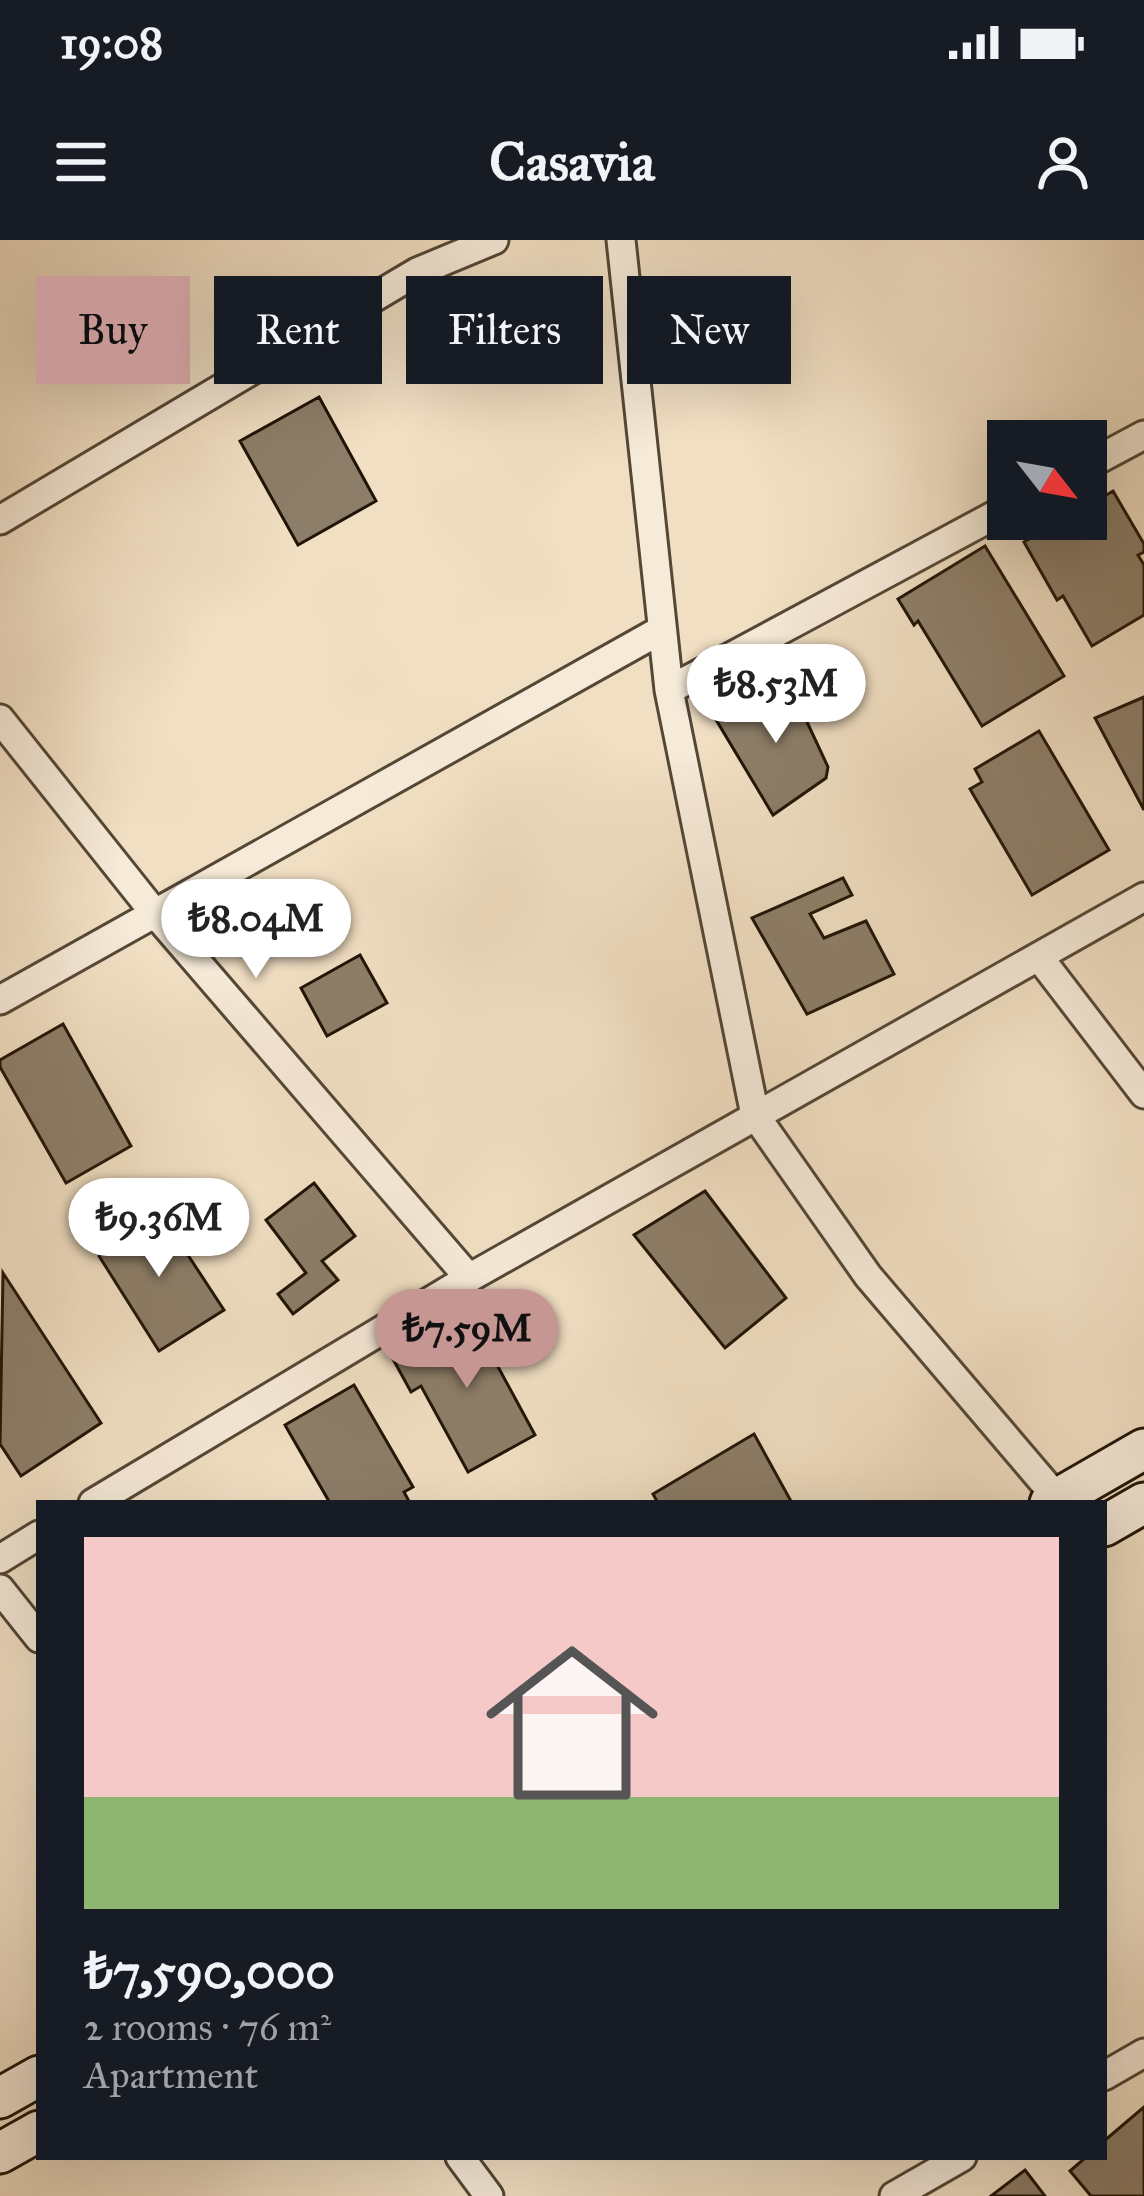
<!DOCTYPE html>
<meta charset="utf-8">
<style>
:root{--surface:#171b24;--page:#242831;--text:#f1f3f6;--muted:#9ea1a6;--accent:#c59692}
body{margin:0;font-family:"IM FELL Great Primer",serif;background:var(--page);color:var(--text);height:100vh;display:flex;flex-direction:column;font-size:45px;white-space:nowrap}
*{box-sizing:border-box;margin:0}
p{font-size:39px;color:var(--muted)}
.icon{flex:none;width:66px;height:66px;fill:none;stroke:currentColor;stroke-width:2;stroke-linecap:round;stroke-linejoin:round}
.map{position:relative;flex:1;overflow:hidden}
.panel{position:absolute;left:36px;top:1260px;width:1071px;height:660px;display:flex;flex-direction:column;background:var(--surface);border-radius:0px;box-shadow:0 12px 48px #0002}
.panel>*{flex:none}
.hud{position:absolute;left:36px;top:36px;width:1074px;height:108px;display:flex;gap:24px}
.needle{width:78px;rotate:121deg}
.fabs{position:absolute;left:987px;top:180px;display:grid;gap:24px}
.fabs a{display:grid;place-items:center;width:120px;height:120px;border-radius:0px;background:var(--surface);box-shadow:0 12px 48px #0002;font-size:60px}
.price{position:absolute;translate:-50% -102px;padding:0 27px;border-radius:42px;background:#fff;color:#222;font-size:39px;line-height:78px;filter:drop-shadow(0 3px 6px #0008)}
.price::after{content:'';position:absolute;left:50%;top:72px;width:36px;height:27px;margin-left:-18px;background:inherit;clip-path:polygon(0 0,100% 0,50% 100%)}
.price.active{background:var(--accent);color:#111}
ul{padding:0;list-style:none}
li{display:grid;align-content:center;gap:24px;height:636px;padding:0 48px}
li span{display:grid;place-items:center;height:372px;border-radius:0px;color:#555}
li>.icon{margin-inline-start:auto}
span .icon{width:216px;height:216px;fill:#fffc;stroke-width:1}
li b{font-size:51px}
.pill{padding:0 42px;border-radius:0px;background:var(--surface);box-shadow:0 12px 48px #0002;font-size:42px;line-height:108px}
.pill.active{background:var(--accent);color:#111}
.status{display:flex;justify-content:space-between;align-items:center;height:84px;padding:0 60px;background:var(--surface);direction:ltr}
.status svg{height:33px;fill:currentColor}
header{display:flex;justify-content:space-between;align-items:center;height:156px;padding:0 48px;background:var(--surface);font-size:54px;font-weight:700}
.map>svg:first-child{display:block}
.building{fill:#8d7e69;stroke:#201407;stroke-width:3}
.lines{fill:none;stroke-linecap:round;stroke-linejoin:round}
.street-casing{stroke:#544736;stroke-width:33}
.secondary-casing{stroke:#201407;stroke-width:45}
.street{stroke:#f6ead8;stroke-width:27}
.secondary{stroke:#f6ead8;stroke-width:39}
</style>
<div class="status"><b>19:08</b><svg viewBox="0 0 49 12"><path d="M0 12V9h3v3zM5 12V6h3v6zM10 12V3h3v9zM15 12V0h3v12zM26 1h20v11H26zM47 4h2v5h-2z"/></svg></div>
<header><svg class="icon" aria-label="menu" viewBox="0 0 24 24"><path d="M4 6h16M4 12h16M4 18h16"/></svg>Casavia<svg class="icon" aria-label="person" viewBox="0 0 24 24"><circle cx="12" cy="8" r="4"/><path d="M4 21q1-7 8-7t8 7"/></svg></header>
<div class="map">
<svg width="1144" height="1956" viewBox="0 0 1144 1956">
<rect width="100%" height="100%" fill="#f1dfc3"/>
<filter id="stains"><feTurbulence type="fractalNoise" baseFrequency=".00167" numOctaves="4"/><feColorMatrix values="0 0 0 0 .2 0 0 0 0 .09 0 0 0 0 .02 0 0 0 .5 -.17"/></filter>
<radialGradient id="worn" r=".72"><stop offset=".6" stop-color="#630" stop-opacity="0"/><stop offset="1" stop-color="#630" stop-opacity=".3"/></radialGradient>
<!-- building -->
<path class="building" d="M319,157l57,104 -78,44 -58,-104z
M1113,251l31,53v8l-6,3 6,10v50l-52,31 -29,-50 -6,4 -33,-58 40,-23h22v-12z
M985,306l79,130 -82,50 -64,-105 -4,4 -16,-26z
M788,441l40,86 -2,11 -53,37 -58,-97z
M1144,457v113l-49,-92z
M1039,491l70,119 -77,45 -62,-106 12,-7 -7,-13z
M843,638l9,17 -42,19 14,24 42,-17 28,53 -87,40 -55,-96z
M360,715l27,48 -60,33 -26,-48z
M63,784l68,122 -65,37 -66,-116v-7z
M314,943l41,53 -33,25 16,19 -45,34 -15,-20 28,-21 -40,-53z
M705,951l81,107 -61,50 -91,-113z
M151,972l12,5 61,93 -65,41 -60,-95 5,-16z
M3,1033l98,150 -80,53 -21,-32z
M479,1072l18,35 -7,5 45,83 -67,37 -47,-86 -10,6 -18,-33z
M354,1145l59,102 -9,5 6,11h-80l-45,-78z
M754,1194l38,69h-134l-5,-9z
M1144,1867v89h-53l-21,-25 16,-14h18v-16z
M1025,1930l20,26h-54z"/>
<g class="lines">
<!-- street casing -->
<g class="street-casing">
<path id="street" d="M621,0l48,450 86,425 113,161 190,223
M1086,226l58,-31
M0,280l417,-248 77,-32
M669,450l339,-182
M0,479l153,192 316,367
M1039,717l105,137
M0,760l661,-370
M93,1263l376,-225 675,-381
M0,1319l39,-24
M0,1349l39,49
M1104,1836l40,-23
M460,1917l29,39
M894,1956l68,-39"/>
</g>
<!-- secondary casing -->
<g class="secondary-casing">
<path id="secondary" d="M1050,1263l94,-54
M1104,1286l40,-23
M0,1858l39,-22
M0,1913l39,-22"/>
</g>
<!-- street -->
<use href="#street" class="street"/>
<!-- secondary -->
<use href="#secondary" class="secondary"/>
</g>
<rect width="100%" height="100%" filter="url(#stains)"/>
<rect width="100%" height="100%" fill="url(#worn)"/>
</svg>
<div class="fabs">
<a><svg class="needle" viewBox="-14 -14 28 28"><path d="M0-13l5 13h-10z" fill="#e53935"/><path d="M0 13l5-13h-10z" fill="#9ea1a6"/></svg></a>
</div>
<b class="price" style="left:776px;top:506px">₺8.53M</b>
<b class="price" style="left:256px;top:741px">₺8.04M</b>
<b class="price" style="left:159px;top:1040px">₺9.36M</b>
<b class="price active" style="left:467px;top:1151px">₺7.59M</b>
<div class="hud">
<a class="pill active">Buy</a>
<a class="pill">Rent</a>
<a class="pill">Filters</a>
<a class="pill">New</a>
</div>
<section class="panel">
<ul>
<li><span style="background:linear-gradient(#f6c9c9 70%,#8fb573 0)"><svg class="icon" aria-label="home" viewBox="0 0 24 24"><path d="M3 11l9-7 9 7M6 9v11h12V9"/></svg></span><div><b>₺7,590,000</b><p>2 rooms · 76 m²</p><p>Apartment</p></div></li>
</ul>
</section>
</div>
